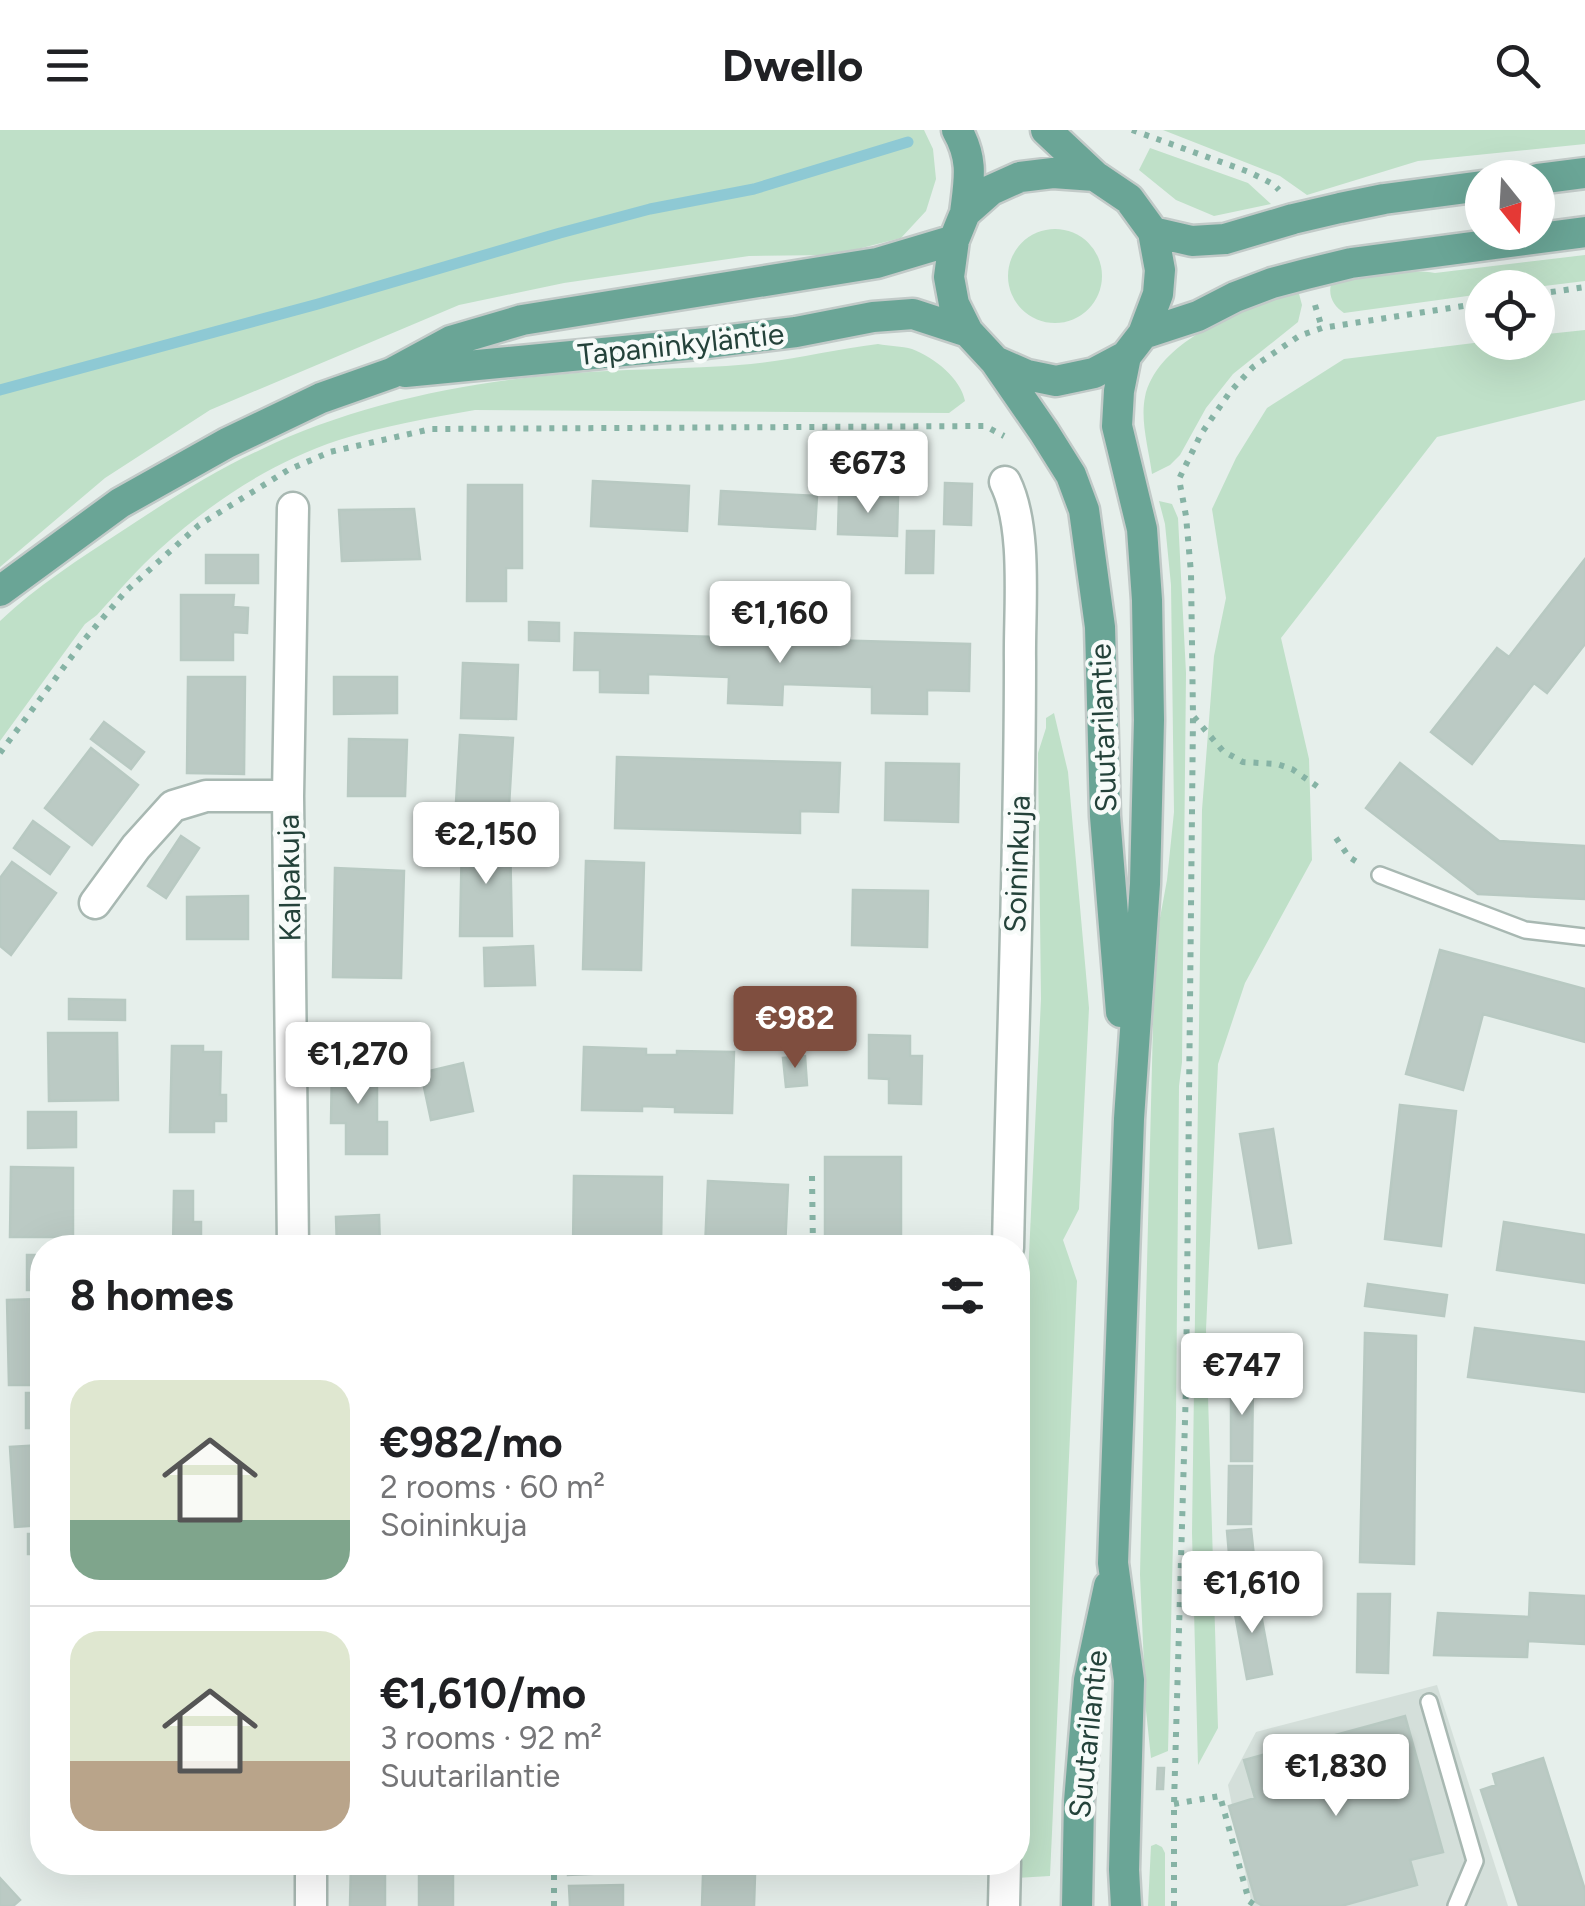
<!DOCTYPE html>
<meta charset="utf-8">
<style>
:root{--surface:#fff;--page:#f2f2f2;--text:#202124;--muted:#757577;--line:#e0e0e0;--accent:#7f4e3f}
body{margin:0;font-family:Figtree,sans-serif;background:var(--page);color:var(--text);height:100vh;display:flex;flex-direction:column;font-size:38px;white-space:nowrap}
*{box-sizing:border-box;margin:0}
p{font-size:32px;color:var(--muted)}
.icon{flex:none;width:55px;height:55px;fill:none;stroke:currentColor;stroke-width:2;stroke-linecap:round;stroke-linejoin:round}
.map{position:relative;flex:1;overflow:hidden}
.sheet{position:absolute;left:30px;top:1105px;width:1000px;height:640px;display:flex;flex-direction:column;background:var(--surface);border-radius:40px;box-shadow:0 10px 40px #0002}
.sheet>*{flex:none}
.needle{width:65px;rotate:162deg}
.controls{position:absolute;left:1465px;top:30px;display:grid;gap:20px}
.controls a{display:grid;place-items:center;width:90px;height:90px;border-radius:50%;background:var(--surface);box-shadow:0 10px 40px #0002;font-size:50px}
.price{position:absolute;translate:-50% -85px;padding:0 22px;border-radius:10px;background:#fff;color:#222;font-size:32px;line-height:65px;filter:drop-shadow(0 2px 5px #0008)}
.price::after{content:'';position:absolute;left:50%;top:60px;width:30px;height:22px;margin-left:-15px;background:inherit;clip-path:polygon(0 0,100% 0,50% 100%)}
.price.current{background:var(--accent);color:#fff}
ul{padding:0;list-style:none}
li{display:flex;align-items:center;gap:30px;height:250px;padding:0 40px}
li+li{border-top:2px solid var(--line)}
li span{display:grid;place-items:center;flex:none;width:280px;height:200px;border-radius:30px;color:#555}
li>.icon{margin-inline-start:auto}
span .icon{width:120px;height:120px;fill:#fffc;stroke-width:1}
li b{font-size:42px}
h2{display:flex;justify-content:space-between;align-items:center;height:120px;padding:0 40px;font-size:42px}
header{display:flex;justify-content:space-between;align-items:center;height:130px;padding:0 40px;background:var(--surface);font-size:45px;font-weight:700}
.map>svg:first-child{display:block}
.built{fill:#d4dfda}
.green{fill:#bfe0c8}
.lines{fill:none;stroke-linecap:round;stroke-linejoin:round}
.stream{stroke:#8ec9d4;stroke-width:11}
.building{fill:#bbcac4;stroke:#b8c9c2;stroke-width:2.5}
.lane-casing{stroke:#a8b8b2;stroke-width:20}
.street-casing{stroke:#a8b8b2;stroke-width:35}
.primary-casing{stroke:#c2cac8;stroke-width:35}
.path{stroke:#86b3a5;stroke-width:6;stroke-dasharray:5 8;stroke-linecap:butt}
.lane{stroke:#fff;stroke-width:15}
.street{stroke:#fff;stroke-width:30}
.primary{stroke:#6aa596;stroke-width:30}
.labels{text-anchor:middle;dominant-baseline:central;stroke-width:9;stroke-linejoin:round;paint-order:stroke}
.street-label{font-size:30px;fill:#24423a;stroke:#f7fbf9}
</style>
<header><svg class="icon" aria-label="menu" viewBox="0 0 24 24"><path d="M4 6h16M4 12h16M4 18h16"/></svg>Dwello<svg class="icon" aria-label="search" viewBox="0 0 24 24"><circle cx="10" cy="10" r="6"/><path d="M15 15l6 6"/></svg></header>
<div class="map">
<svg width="1585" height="1776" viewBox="0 0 1585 1776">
<rect width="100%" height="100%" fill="#e6efeb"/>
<!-- built -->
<path class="built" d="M1437,1555l71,221h-256l-24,-121 28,-53z"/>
<!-- green -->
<path class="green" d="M0,0h924l9,19 3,30 -10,32 -25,27 -67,17 -85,1 -185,27 -105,22 -249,105 -105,68 -105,89z
M1163,0h422v14l-167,17 -111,34 -27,-19z
M1150,18l98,35 23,21 -57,12 -38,-16 -37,-30z
M1008 146a47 47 0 1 1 94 0a47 47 0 1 1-94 0Z
M1585,125v26l-49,6 -54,1v6l-138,19c-10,-7 -16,-16 -13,-29 30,-7 74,-16 104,-11z
M1298,160l4,15 -4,17 -65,52 -27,34 -26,47 -10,10 -18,9c-3,-24 -12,-53 -7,-77 13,-59 102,-89 153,-107z
M1585,200v70l-148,37 -156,201 28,121 3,101 -67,123 -27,81 -12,266 12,398 -20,37 -6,-232 10,-723 12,-154 12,-58 -14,-89 24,-51 31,-50 77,-49 138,-17h56v-7z
M878,214c11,2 24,2 34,5 22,8 49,30 53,52l-16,12 -474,-3c-45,8 -92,16 -136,30 -67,22 -126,61 -178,108 -23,20 -43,44 -64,67l-12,9 -85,117v-120c37,-35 79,-62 122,-90 44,-29 90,-59 138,-81 88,-43 195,-66 293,-75 66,-7 132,-5 198,-11 42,-4 85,-15 127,-20z
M1159,371l13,3 6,14 8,155 -4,389 -3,24 -3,331 -8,334 -17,7 -5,-47 -6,-136 6,-271 9,-359 12,-65 7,-68 -3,-227 -6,-61z
M1054,583l14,59 21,236 -10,201 -16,31 14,41 -27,595 -34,2 5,-452 20,-427 -3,-246 8,-25v-10z
M1156,1714l6,3 3,6v53h-17l3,-60z"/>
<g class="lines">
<!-- stream -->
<path class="stream" d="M0,260l318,-86 242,-71 90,-24 104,-20 154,-47"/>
</g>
<!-- building -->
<path class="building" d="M593,351l96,5 -2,45 -96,-5z
M945,353l27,1 -1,41 -27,-1z
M468,355h54v83h-16v33h-39z
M721,361l96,5 -2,33 -96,-5z
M839,366l59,1 -1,39 -59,-2z
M414,379l6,50 -78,2 -3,-51z
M907,401h27l-1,42h-27z
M206,425h52v28h-52z
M1585,429v85l-38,49 -13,-10 -62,81 -41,-32 66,-84 12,9z
M181,465h53l-1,12 15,1 -1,25 -14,-1v28h-52z
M529,492l30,1v18l-30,-1z
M575,503l395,11 -1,47 -42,-1v24l-55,-1v-26l-89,-3 -1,21 -54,-2 1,-26 -81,-3v19l-48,-1v-22h-26z
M463,533l55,2 -2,54 -55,-1z
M188,547h57l-1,97 -57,-1z
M334,547h63v36l-63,1z
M104,592l40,30 -13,17 -40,-30z
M460,605l53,3 -4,68 -53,-3z
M349,609l58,1 -2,56h-57z
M91,618l47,37 -46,60 -47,-37z
M617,627l223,6 -2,49 -38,-1v22l-185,-5z
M886,633l73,1 -1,58 -73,-2z
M1400,633l99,78 86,5v53l-107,-5 -112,-86z
M33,691l36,26 -19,27 -36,-26z
M181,706l18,12 -33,50 -18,-12z
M462,706l48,1 2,99h-52z
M586,731l58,2 -3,107 -58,-1z
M12,732l44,31 -45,62 -11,-9v-68z
M335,738l69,3 -3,107 -68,-1z
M853,760l75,1 -1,56 -75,-2z
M248,766v43h-61v-42z
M533,816l2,39 -50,1 -1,-38z
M1440,820l145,39v53l-102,-28 -20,76 -57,-16z
M69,869l56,1v20l-56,-1z
M48,903h69l1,67 -69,1z
M869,905l41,1v20h12l-1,48 -32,-1v-24l-20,-1z
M172,916h31v6h18l-1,43h6v26h-12v11h-44z
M584,917l62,2v6h31v-4l57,1 -2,61 -57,-1v-5l-33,-1v5l-60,-1z
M805,926l2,29 -21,2 -3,-29z
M332,932h45v60h10v32h-41v-31h-15z
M463,933l10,48 -42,9 -10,-47z
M1400,975l56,6 -15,135 -56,-7z
M28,982h48v35l-48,1z
M1273,999l18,114 -32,5 -19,-114z
M825,1027h76v86h-76z
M11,1037l62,1v69h-63z
M574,1046l88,1 -1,71h-88z
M708,1051l80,4 -3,63h-80z
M174,1061h19v31h8v24l24,2h-52z
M379,1085l1,33h-43l-1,-31z
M1504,1092l81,13v48l-88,-13z
M27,1125h15v35h-15z
M1368,1154l79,11 -3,21 -79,-10z
M42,1169v86h-33l-2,-85z
M1475,1198l110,14v50l-117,-15z
M1365,1203l51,3 -2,228 -54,-2z
M1231,1245l22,1 -1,85h-21z
M26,1263h16v35h-16z
M42,1315v80l-27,2 -5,-80z
M1229,1336h23l-1,58h-23z
M1251,1399l6,56 -25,3 -5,-57z
M28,1404h14v20h-14z
M1257,1463l15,81 -25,5 -15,-81z
M1530,1463l55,3v48l-57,-3 -1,16 -93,-2 4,-42 91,4z
M1358,1464h32l-2,79 -31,-1z
M1405,1586l38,136 -33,8 7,25 -76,21h-78l-7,-4 -27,-96 26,-8 -11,-38z
M1543,1628l42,132v16h-66l-38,-116 15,-5 -3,-11z
M1158,1638h6l-1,21h-6z
M121,1732h111v5l-111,-2z
M351,1732h34v44h-35z
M419,1732h34v44h-34z
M568,1732h63v10l-63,3z
M703,1745h52l-1,31h-52z
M0,1748l20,22 -7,6h-13z
M623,1755v21h-53l-1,-20z"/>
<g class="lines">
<!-- lane casing -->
<g class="lane-casing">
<path id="lane" d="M1380,745l145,55 60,7
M1429,1572l46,159 -19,45"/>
</g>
<!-- street casing -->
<g class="street-casing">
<path id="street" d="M1005,352c23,46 14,128 15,180 0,195 -8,390 -12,586
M293,378l-5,288 5,452
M95,773l41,-56 37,-41 33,-10h82
M311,1732v44
M1004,1776l1,-44"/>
</g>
<!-- primary casing -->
<g class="primary-casing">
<path id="primary" d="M957,0c17,30 12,50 8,83
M1046,0l49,46
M1053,43l42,3 34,23 24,33 7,38 -2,24 -15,40 -17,22 -32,17 -38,8 -29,-6 -32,-14 -27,-29 -14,-28 -5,-27 5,-37 11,-27 26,-23 29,-13z
M1538,49l47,-6
M1153,102l39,9 33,-2 68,-20 47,-11 44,-9 98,-13
M1143,204l55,-18 37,-19 37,-14 34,-9 45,-11 234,-31
M1126,226l-7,35 -2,35 25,103 5,71 2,120 -4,164 -16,235 -16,444 16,117 -5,190 2,36
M995,231l49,71 27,43 13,35 16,117 5,189 16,196
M405,242l302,-29 89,-11 77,-15 40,-3 55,18
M0,461l120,-88 107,-60 94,-45 71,-25 59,-32 71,-21 355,-57 77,-23
M1077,1776l2,-104 10,-122 20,-94"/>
</g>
<!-- path -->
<path class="path" d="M1132,0l117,42 24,12 6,6
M1538,164l47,-7
M1315,175l7,23
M1194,587l29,34 20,11 34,2 15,5 29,20
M0,623l84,-113 42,-49 73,-66 89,-55 42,-18 101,-23 554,-3 19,10
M1336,708l13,19 13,8
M812,1046l1,72
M1174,1674l46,-8 29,105 7,5
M554,1732v44
M1174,1776v-102l12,-418 7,-670 -2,-143 -5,-57 -7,-37 22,-45 29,-42 23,-25 46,-31 23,-8 160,-25"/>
<!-- lane -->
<use href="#lane" class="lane"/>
<!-- street -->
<use href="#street" class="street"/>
<!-- primary -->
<use href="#primary" class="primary"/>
</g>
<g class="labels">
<!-- street labels -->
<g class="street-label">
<text transform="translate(681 214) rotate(-6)">Tapaninkyläntie</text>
<text transform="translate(1103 598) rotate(-92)">Suutarilantie</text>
<text transform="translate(1017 734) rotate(-88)">Soininkuja</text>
<text transform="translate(289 748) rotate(-91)">Kalpakuja</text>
<text transform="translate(1088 1604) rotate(-84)">Suutarilantie</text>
</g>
</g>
</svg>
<div class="controls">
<a><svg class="needle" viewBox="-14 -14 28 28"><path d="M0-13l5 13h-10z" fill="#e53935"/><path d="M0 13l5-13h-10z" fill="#757577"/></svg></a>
<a><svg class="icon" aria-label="locate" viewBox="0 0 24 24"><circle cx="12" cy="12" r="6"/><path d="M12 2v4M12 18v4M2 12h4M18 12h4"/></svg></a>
</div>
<b class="price" style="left:868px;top:386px">€673</b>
<b class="price" style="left:780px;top:536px">€1,160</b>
<b class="price" style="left:486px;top:757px">€2,150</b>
<b class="price current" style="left:795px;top:941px">€982</b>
<b class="price" style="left:358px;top:977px">€1,270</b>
<b class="price" style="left:1242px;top:1288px">€747</b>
<b class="price" style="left:1252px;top:1506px">€1,610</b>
<b class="price" style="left:1336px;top:1689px">€1,830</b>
<section class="sheet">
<h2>8 homes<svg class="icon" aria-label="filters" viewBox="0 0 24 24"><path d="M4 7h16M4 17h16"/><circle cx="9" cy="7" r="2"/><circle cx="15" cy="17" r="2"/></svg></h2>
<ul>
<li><span style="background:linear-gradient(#dfe7d0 70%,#7fa58c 0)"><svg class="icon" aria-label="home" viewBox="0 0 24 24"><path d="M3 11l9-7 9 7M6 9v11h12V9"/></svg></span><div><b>€982/mo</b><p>2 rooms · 60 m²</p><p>Soininkuja</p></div></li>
<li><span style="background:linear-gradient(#dfe7d0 65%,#b9a48a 0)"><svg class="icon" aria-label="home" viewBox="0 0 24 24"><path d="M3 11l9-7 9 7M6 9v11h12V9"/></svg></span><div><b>€1,610/mo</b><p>3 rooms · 92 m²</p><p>Suutarilantie</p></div></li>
</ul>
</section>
</div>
